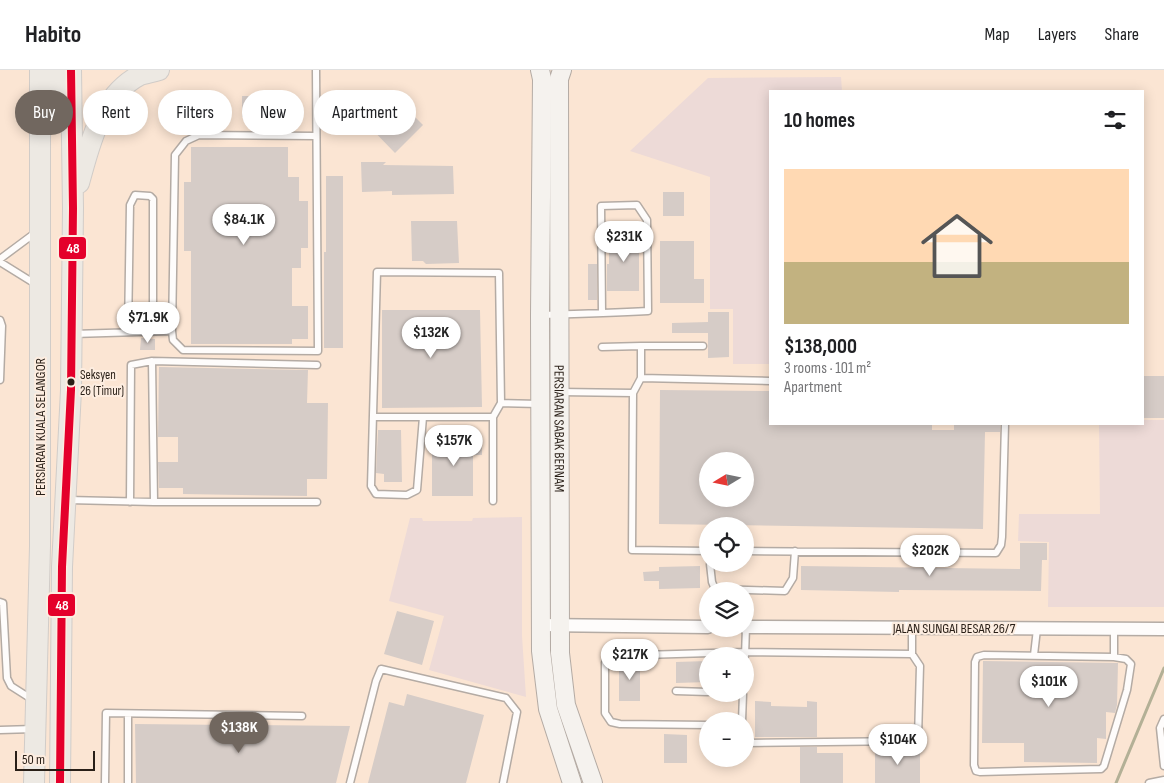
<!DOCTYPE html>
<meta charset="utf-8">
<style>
:root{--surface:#fff;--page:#f2f2f2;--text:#202124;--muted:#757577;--line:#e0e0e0;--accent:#71675f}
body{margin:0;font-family:"Sofia Sans Condensed",sans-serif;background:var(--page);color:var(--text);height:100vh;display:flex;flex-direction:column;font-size:19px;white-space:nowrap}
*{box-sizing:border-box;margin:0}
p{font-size:16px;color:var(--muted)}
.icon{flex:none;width:28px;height:28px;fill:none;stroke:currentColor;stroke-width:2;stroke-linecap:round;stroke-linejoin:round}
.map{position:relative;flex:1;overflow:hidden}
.sheet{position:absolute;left:769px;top:20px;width:375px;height:335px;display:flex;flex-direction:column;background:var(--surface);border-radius:0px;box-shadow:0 2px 12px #0003}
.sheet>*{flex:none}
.top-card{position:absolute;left:15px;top:20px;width:475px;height:45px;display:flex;gap:10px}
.needle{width:32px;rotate:260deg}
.controls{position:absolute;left:699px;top:382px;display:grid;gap:10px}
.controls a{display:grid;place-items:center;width:55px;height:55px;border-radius:50%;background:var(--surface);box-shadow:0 2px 12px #0003;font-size:25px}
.scale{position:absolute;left:15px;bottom:12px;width:80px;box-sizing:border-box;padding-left:5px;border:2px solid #291f17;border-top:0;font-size:14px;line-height:18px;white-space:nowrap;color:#291f17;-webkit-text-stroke:4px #fdede0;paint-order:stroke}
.price{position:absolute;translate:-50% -42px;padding:0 11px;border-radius:18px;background:#fff;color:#222;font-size:16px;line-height:32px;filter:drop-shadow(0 1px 2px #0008)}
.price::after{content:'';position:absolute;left:50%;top:30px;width:15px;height:11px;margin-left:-8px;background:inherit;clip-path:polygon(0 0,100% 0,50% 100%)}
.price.active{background:var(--accent);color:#fff}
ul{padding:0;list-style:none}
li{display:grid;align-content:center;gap:10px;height:265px;padding:0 15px}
li span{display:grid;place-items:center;height:155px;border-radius:0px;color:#555}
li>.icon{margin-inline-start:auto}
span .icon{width:90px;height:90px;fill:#fffc;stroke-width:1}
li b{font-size:21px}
h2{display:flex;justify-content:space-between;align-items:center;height:60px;padding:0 15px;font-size:21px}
.tag{padding:0 18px;border-radius:22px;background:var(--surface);box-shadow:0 2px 12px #0003;font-size:18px;line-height:45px}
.tag.active{background:var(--accent);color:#fff}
header{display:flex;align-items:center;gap:30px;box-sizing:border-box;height:70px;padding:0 25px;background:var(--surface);border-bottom:1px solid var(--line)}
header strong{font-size:24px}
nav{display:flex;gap:28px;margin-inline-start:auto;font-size:18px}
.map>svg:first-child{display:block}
.built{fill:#fbe5d3;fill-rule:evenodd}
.green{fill:#eddad7}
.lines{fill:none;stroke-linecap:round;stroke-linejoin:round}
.stream{stroke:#b3b096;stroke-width:3}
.building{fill:#d6ccc7;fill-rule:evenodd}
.lane-casing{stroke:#b4aba4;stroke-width:9}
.street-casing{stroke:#b4aba4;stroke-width:15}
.secondary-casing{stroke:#b4aba4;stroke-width:20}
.primary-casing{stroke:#d1ccc8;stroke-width:22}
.lane{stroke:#fefcfb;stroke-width:6}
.street{stroke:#fefcfb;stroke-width:12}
.secondary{stroke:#f5f2ee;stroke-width:18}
.primary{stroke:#ede9e3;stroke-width:20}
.bus-1-casing{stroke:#fdede0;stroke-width:11}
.bus-1{stroke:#e4002b;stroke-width:8}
.bus-dot{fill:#291f17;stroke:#fdede0;stroke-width:2}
.labels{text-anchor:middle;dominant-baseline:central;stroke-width:4;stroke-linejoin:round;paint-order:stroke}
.bus-label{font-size:13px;fill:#291f17;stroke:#fdede0;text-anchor:start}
.street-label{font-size:14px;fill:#291f17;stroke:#fdede0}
.line-badge{stroke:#fdede0;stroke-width:2}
.badge-label{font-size:14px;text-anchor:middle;font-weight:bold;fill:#fff}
</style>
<header>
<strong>Habito</strong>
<nav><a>Map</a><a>Layers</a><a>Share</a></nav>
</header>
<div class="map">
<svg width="1164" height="713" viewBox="0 0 1164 713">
<rect width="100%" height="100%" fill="#f7eee6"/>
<!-- built -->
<path class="built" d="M0,0h1164v713h-1164zM770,21h372v333h-372zM708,391h37v38h-37zM708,456h37v38h-37zM708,521h37v38h-37zM708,586h37v38h-37zM708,651h37v38h-37z"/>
<!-- green -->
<path class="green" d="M841,7l1,14h-72v273h-37v-55h-23v-132l-80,-26 78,-73z
M1143,350h21v187h-116l1,-65 -31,-1 1,-27h81l-1,-90h43z
M522,447v119l4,61 -97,-27 15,-54 -55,-15 21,-83h12l1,3h49l1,-3z"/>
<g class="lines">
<!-- stream -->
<path class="stream" d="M1116,713l48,-115"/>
</g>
<!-- building -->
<path class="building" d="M391,23l32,32 -28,28 -32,-33z
M242,26h27v21h-27z
M191,77h97v30h11v24h9v47h-7v20h-9v38h16v33h-16v5h-101v-93h-7v-69h7z
M361,92h25l-3,3 70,1 1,28 -62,1v-4l-30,1z
M326,106h17v172h-19v-96h2z
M663,122h21v24h-21z
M411,151h46l2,42 -33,1 -3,-3h-11z
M609,164h30v57h-32v-27h2z
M660,171h34v38h10v24h-44z
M588,194h9v36h-9z
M382,240h98l2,97 -100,1z
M708,242h21v45l-21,1v-25h-36v-10l36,-1z
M141,268l14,1v11h-15z
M159,297l149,3 -1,33h21l-1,76h-20v17l-124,-2v-6h-24l-1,-26h20v-25h-20z
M1142,306h22v42h-22z
M660,320l110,1v33h162v6h22v-6h46v8h-15l-2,97 -324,-5zM708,391h37v38h-37z
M378,360h23l1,52h-18v-8l-8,-1z
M442,369h40v16h-9v41h-41v-52h10z
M1020,473h27v17h-5l-1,31 -142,-1v2l-98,-2v-24l219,3z
M700,496v22l-41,1v-8h-15l-1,-9 16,-1v-4z
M397,541l37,10 -12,44 -38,-11z
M640,590v41h-21v-40z
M708,591v21l-32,1v-21z
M983,591l135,2 -1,42 -2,8 -9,-1v27l-9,-1v25l-73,-1v-19h-42z
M407,624l77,21 -18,68h-98l21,-81 15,4z
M755,631l16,1v4l36,1v-6l10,1v35h-62z
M135,654l215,2 -14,57h-200z
M664,664l23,1v28h-23z
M800,677h17v6h26v30h-43z
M875,680h45v33h-45z"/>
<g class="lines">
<!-- lane casing -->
<g class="lane-casing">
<path id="lane" d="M316,66l-117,-1 -13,6 -11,14 -3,176 1,9 10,10 135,1 -2,-281
M0,189l35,-26
M0,192l37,23
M541,245c36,-1 71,-2 107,-4l-1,-91 -10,-15 -36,1 1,107
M0,250l2,6 -2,54
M128,262l2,-127 5,-10 15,1 3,3v105l-6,6 -18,1
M73,264l99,-3
M641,276h62
M602,277l39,-1v32
M560,322l73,1 -1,157 76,1
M633,323l8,-15 129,3
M501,333l-8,14h-70l-6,73 -10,5 -31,-1 -5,-8 6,-214 122,1 2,130 38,1
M373,347h50
M493,347v84
M68,430l86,2h163
M130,432l1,-137 21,-4
M154,432l-2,-141 165,4
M745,481l251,2 5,-8 1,-8 3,-113
M710,494l2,18 3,7 70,2 8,-13 2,-27
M0,532l3,1 4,75 4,8 22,14
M912,584v-26
M984,585l130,2 12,2 5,5 -4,26 -23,76 -3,3 -121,3 -4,-1 -2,-6 1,-103 2,-5z
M1034,585l3,-26
M745,586l1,-29
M1114,587v-28
M676,621l32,1
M733,624h10
M1164,649l-4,9 4,38
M742,651l1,-27
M708,655l-88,-1 -9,-2 -6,-9v-50l3,-7 137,-4 167,2 8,12 -2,72 -7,3 -165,2 -1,-2
M0,660l34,-1
M105,713l1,-70 196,3
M128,713v-69
M350,713l26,-102 5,-12 125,29 11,14 -14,71
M1149,713l15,-3"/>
</g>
<!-- street casing -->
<g class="street-casing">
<path id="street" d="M541,555l167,2
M745,557l419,2"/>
</g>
<!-- secondary casing -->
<g class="secondary-casing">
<g id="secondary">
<path d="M540,0l2,9 -2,236 1,336 7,58 24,74"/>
<path id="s1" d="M562,0l-3,9 1,574 6,52 27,78"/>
</g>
</g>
<!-- primary casing -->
<g class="primary-casing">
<path id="primary" d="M54,40v-40
M79,113c11,-39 21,-87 61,-108 6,-2 13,-3 19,-5
M34,713l6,-237v-476
M60,713l2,-216 9,-177 2,-182 -2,-138"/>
</g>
<!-- lane -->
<use href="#lane" class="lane"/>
<!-- street -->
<use href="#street" class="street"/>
<!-- secondary -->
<use href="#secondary" class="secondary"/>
<!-- primary -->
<use href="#primary" class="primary"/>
<!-- bus-1 casing -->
<g class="bus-1-casing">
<path id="bus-1" d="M60,713l2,-216 9,-177 2,-182 -2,-138"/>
</g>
<!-- bus-1 -->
<use href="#bus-1" class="bus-1"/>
</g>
<!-- markers -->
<circle class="bus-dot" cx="71" cy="312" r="4.5"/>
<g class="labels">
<!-- bus labels -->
<g class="bus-label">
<text x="80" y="305">Seksyen<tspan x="80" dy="16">26 (Timur)</tspan></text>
</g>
<!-- street labels -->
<g class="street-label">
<text transform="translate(40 357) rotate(-90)">PERSIARAN KUALA SELANGOR</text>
<text stroke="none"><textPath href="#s1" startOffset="359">PERSIARAN SABAK BERNAM</textPath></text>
<text x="954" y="558">JALAN SUNGAI BESAR 26/7</text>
</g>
</g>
<g class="line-badge">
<rect x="58" y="166" width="29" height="24" rx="5" fill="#e4002b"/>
<rect x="47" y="523" width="29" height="24" rx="5" fill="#e4002b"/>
</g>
<g class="badge-label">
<text x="73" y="183">48</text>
<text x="62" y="540">48</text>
</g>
</svg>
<div class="controls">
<a><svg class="needle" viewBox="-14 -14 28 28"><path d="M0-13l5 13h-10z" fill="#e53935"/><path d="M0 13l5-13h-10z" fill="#757577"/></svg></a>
<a><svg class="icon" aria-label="locate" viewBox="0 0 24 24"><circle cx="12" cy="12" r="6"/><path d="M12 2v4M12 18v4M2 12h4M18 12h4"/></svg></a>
<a><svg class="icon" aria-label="layers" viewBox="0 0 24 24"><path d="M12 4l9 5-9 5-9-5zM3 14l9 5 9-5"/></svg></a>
<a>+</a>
<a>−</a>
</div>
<div class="scale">50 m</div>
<b class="price" style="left:244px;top:176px">$84.1K</b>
<b class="price" style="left:624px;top:193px">$231K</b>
<b class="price" style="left:148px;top:274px">$71.9K</b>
<b class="price" style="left:431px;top:289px">$132K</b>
<b class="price" style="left:454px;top:397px">$157K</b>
<b class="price" style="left:930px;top:507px">$202K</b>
<b class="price" style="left:630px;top:611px">$217K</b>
<b class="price" style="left:1049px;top:638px">$101K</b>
<b class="price active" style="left:239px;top:684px">$138K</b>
<b class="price" style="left:898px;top:696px">$104K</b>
<div class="top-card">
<a class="tag active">Buy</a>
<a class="tag">Rent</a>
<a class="tag">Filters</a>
<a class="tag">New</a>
<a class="tag">Apartment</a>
</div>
<section class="sheet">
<h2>10 homes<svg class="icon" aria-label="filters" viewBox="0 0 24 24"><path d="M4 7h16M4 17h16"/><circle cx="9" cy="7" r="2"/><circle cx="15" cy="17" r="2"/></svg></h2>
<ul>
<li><span style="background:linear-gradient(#ffd9b3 60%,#c2b280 0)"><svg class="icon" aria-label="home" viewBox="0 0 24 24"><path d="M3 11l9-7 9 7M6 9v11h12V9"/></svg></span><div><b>$138,000</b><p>3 rooms · 101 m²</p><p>Apartment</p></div></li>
</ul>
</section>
</div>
